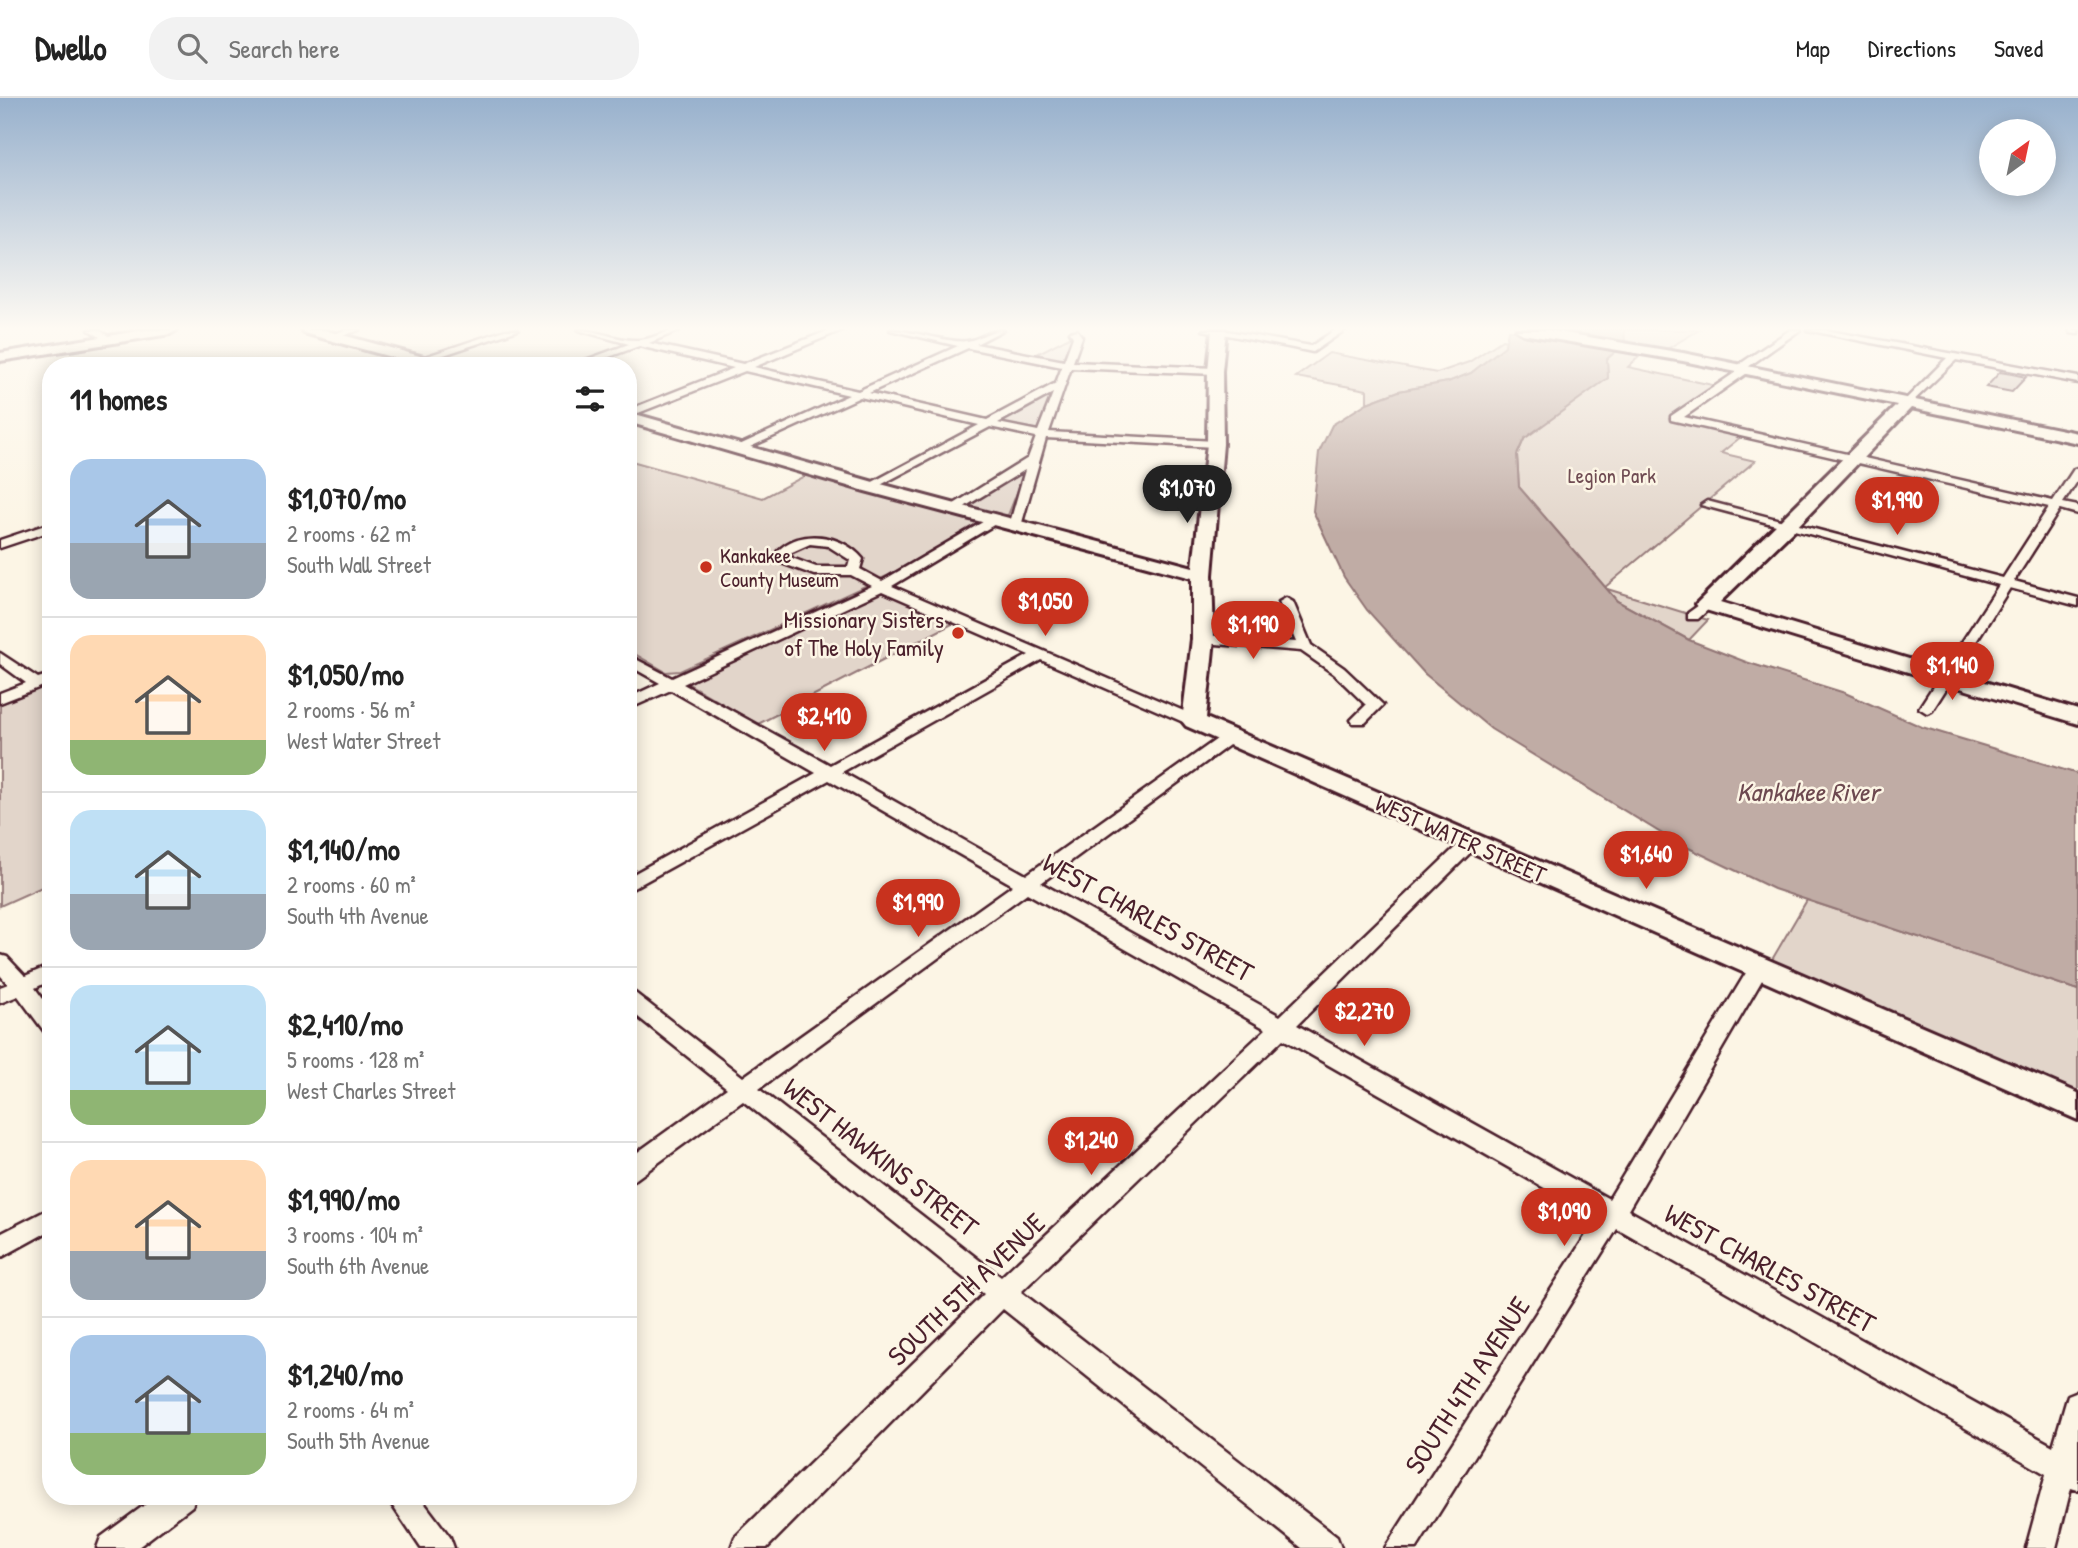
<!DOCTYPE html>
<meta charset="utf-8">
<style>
:root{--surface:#fff;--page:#f2f2f2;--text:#222;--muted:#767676;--line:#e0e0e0;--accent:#c8321e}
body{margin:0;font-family:"Patrick Hand",sans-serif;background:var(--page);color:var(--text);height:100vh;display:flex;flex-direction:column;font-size:26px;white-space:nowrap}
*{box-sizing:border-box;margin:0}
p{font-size:23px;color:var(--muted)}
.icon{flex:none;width:38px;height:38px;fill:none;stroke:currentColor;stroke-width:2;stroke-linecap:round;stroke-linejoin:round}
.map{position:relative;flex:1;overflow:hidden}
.side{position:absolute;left:42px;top:259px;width:595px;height:1148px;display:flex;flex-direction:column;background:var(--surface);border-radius:28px;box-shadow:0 4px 18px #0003}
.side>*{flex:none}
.needle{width:46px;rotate:33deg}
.buttons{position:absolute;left:1979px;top:21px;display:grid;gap:14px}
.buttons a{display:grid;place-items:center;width:77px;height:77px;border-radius:50%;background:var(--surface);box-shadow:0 4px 18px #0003;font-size:35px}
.price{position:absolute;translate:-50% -60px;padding:0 16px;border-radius:24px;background:var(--accent);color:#fff;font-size:23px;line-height:46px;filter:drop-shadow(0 2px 4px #0008)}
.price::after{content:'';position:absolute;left:50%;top:42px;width:21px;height:16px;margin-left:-10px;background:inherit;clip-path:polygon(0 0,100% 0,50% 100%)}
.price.on{background:#222;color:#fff}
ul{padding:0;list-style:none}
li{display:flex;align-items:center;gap:21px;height:175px;padding:0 28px}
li+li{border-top:2px solid var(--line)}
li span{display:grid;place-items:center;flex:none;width:196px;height:140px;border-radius:21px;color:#555}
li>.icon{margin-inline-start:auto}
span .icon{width:84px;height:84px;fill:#fffc;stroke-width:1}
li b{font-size:30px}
h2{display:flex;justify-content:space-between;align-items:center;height:84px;padding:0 28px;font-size:30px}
header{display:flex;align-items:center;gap:42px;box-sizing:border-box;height:98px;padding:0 35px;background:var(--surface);border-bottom:2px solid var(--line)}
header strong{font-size:33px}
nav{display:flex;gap:38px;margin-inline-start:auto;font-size:24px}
.search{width:490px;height:63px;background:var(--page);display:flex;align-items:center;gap:18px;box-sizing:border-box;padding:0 24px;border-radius:28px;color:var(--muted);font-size:26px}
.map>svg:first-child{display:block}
.green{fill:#e2d5ca;stroke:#967a7a;stroke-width:2}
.water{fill:#c0aca5;stroke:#917474;stroke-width:2}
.building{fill:#cfc0b7;stroke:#4a1f2b;stroke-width:2}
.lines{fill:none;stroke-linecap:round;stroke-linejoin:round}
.street-casing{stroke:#4a1f2b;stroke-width:5}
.secondary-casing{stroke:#4a1f2b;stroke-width:6}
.primary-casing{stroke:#4a1f2b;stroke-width:5}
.street{fill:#fcf5e5;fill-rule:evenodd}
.secondary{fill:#fcf5e5;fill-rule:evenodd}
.primary{fill:#fcf5e5;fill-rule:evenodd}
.poi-dot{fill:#c8321e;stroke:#fcf5e5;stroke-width:2.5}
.labels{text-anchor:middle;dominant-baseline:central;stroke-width:5;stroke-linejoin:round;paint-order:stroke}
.far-park-label{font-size:21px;fill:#704c53;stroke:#fcf5e5}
.far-poi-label{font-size:21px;fill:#4a1f2b;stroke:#fcf5e5;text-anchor:start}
.poi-label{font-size:24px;fill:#4a1f2b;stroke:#fcf5e5;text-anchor:end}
.street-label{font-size:24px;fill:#4a1f2b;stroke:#fcf5e5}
.water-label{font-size:26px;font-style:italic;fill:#6d4950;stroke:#fcf5e5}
.near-street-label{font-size:28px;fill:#4a1f2b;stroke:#fcf5e5}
</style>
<header>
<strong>Dwello</strong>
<div class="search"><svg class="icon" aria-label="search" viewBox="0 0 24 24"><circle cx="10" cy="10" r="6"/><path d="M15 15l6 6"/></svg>Search here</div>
<nav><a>Map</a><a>Directions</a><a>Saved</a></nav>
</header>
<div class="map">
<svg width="2078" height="1450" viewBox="0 0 2078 1450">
<rect width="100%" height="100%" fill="#fcf5e5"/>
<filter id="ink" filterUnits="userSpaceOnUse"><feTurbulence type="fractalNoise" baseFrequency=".0143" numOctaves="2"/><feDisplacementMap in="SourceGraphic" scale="14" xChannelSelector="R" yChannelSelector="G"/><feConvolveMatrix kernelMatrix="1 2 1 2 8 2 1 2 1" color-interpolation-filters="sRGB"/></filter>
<g filter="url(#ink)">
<!-- green -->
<path class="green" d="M1624,232h75l-32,19 -43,-6z
M1069,239l4,1 -9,23 -31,-5z
M1502,242l4,1 -1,5 -34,27 -23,9 -49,9 -32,12v-13l-71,-13 33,-24 108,20 32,-11z
M1620,249l24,5 -16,15 89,19 -47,32 72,18 -21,17 34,8 -151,127 104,32 -19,20 -72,-39 -98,-114 -2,-32 8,-18 83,-59 -1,-19z
M1049,297l2,2 -12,34 -43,-8z
M628,362l135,38 45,-24 173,48 -94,54 -207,95 -14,1 -38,-22z
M1018,375l6,2 -16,40 -8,1 -35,-9z
M878,494h9l69,30 -198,102 -71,-41z
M51,586v199l-51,23v-202z
M1807,802l271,90v106l-308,-133z"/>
<!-- water -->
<path class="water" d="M1508,232h116l1,13 -18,16 1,19 -84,61 -7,16 2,32 98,114 72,39 57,22 99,31 77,34 156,47v216l-304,-101 -100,-48 -183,-112 -66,-55 -58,-64 -23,-33 -31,-66 6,-59 13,-27 35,-22 32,-12 49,-9 23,-9 34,-27z"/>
<!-- building -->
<path class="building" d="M2000,274l12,2 14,3 -14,15 -26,-5z"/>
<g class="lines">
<!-- street casing -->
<g class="street-casing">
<path id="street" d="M89,232h10l14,9 -7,2z
M345,232h14l-26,9 -4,-3z
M505,232h13l-95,32 -8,-2z
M578,232c20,0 41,11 60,10 14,0 27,-10 42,-10l-31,13 94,21 87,-34h12l-88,37 104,24 100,-45 -68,-16c21,0 63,14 77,11 13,-2 22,-11 36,-11l-27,14 88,17 9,-24 -3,-5 7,-2 5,7 -9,25 142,6 5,3 -5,3 -144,-6 -22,64 166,9 5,3 -5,3 -169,-9 -25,88 -6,4 -6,-4 16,-56 -69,42 -10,-3 82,-51 8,-21 -46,-10 -119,63 -4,-1v-4l112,-60 -119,-28 -121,55 -5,-3 1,-2 114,-52 -104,-24 -117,46v-7l106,-42 -95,-22 -55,20h-15l60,-22zM968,250l94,19 -6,16 -69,37 -118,-27zM1053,295l-15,38 -40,-8z
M1203,232h19l89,16 24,-16h10l-32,22z
M1790,232h10l-52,37 2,4 -66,46 369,84 21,-32 4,-1v12l-15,23 15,3v8l-18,-5 -46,72 64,17v8l-68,-18 -78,123 -5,2 -8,-5 80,-123 -298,-80 6,-4 296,77 46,-71 -378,-87v-4l68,-46 -2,-4z
M1807,232h18l253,47v6l-122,-23 -48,46 -4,-1v-4l43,-43z
M993,418l4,1v6l-105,63 308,132 2,3 -2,3h-12l-147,-64 -199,112 184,103 198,-141h12l2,3 -2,3 -195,143 239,133 185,-178h12l3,4 -3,4 -180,179 312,174 143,-236h14l3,5 -141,242 425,236 15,-51 10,-4v99l-7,-2 -15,60h-30l20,-74 -429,-245 -200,319h-32l212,-330 -314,-179 -262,253 316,245 4,11h-39l-299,-239 -236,239h-36l4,-11 249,-243 -241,-193 -107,78 -8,3v-23l99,-71 -99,-79v-18l7,2 108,84 270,-192 -184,-105 -201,111v-14l188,-104 -145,-83 -43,19v-11l32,-15 -32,-18v-10l44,23 200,-92 -21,-11h-37l-33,-12 -4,-11c22,-25 66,-18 86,7l-3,10 22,12zM810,446l18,2 22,14 -2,7h-32l-24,-9 -2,-5zM882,493l147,64 -199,110 -147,-81zM1027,795l239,136 -265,248 -242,-188z
M51,425v8l-51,17v-8z
M1286,500l7,4 18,43 33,23 39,37 -18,18h-12l-2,-3 15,-15 -32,-31 -33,-23 -98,-8 -7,-4 7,-4 93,7 -17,-40z
M1706,502l5,1v6l-13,12h-10v-6z
M0,555l38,25 13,-4v9l-51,20v-10l26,-10 -26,-19z
M0,857l7,2 18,19 26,-11v15l-16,8 16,22v24l-7,-3 -26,-35 -18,7v-16l8,-3 -8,-9z
M51,1110v22l-51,28v-24z
M157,1398h40l-5,10 -55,42h-40l4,-11z
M386,1398h33l31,41 4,11h-33z"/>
</g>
<!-- secondary casing -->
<g class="secondary-casing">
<path id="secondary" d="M145,232h32l-7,4 -170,27v-8z
M302,232h22l122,33 2,3h-24l-120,-33z
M1212,232h14l-4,41 1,73 -11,131 2,64 -8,79 872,375v27l-892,-394 -4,-5 10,-82v-61l-327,-87 -237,-69v-10l249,71 316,84 14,-123 1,-73z
M1516,232h31l136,23 395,80v10l-167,-35 -117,122 -74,72 358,108v14l-379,-116 -3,-4 201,-199 -214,-44 -160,-27z"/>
</g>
<!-- primary casing -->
<g class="primary-casing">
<path id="primary" d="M2069,232h9v4l-7,-1z"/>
</g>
<!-- street -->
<use href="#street" class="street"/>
<!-- secondary -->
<use href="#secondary" class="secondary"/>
<!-- primary -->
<use href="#primary" class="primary"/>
</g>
</g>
<!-- sky -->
<linearGradient id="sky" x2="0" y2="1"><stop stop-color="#98b1cd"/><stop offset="0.53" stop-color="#fefaf3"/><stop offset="1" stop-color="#fefaf3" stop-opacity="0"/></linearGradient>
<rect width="2078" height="435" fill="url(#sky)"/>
<!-- markers -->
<g class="poi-dot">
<circle cx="706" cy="469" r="7"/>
<circle cx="958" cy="535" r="7"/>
</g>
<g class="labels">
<!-- far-park labels -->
<g class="far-park-label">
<text x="1612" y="377">Legion Park</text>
</g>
<!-- far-poi labels -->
<g class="far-poi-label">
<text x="720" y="457">Kankakee<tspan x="720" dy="24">County Museum</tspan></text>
</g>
<!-- poi labels -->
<g class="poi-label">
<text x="944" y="521">Missionary Sisters<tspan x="944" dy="28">of The Holy Family</tspan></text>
</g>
<!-- street labels -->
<g class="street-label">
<text transform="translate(1461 740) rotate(24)">WEST WATER STREET</text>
</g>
<!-- water labels -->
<g class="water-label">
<text x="1808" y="693">Kankakee River</text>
</g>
<!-- near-street labels -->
<g class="near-street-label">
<text transform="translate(1148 819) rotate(29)">WEST CHARLES STREET</text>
<text transform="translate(881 1059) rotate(38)">WEST HAWKINS STREET</text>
<text transform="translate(1770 1170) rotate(29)">WEST CHARLES STREET</text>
<text transform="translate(966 1191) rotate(-44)">SOUTH 5TH AVENUE</text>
<text transform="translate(1467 1287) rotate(-57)">SOUTH 4TH AVENUE</text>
</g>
</g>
</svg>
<div class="buttons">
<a><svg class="needle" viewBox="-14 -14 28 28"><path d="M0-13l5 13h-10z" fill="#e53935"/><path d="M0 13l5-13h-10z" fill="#767676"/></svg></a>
</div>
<b class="price on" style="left:1187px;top:427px">$1,070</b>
<b class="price" style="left:1897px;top:439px">$1,990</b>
<b class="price" style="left:1045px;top:540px">$1,050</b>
<b class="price" style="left:1253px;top:563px">$1,190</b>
<b class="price" style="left:1952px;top:604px">$1,140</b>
<b class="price" style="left:824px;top:655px">$2,410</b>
<b class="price" style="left:1646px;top:793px">$1,640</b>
<b class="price" style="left:918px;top:841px">$1,990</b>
<b class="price" style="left:1364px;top:950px">$2,270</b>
<b class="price" style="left:1091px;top:1079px">$1,240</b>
<b class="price" style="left:1564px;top:1150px">$1,090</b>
<section class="side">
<h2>11 homes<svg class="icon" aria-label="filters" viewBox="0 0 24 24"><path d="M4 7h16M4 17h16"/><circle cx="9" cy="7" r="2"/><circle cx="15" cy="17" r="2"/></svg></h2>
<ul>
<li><span style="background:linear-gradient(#a9c7e8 60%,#9aa5b1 0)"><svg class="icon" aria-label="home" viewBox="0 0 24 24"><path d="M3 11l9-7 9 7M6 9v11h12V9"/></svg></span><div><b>$1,070/mo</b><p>2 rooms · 62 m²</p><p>South Wall Street</p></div></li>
<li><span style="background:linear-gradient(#ffd9b3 75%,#8fb573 0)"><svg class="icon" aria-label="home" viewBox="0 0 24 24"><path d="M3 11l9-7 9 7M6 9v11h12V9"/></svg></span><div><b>$1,050/mo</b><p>2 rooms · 56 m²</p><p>West Water Street</p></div></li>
<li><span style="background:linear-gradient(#bfe0f5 60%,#9aa5b1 0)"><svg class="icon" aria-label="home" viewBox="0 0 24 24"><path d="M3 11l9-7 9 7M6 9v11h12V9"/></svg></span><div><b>$1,140/mo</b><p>2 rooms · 60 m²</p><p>South 4th Avenue</p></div></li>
<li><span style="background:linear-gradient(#bfe0f5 75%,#8fb573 0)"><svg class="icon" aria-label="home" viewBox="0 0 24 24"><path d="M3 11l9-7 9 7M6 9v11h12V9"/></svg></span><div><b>$2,410/mo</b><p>5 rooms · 128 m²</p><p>West Charles Street</p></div></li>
<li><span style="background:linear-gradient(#ffd9b3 65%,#9aa5b1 0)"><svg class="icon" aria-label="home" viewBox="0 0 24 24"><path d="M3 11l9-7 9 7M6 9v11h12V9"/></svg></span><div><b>$1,990/mo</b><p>3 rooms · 104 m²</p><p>South 6th Avenue</p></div></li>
<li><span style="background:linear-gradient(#a9c7e8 70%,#8fb573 0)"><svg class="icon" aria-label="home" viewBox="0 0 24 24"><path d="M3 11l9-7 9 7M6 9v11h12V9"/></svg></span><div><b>$1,240/mo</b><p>2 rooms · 64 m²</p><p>South 5th Avenue</p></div></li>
</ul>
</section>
</div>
